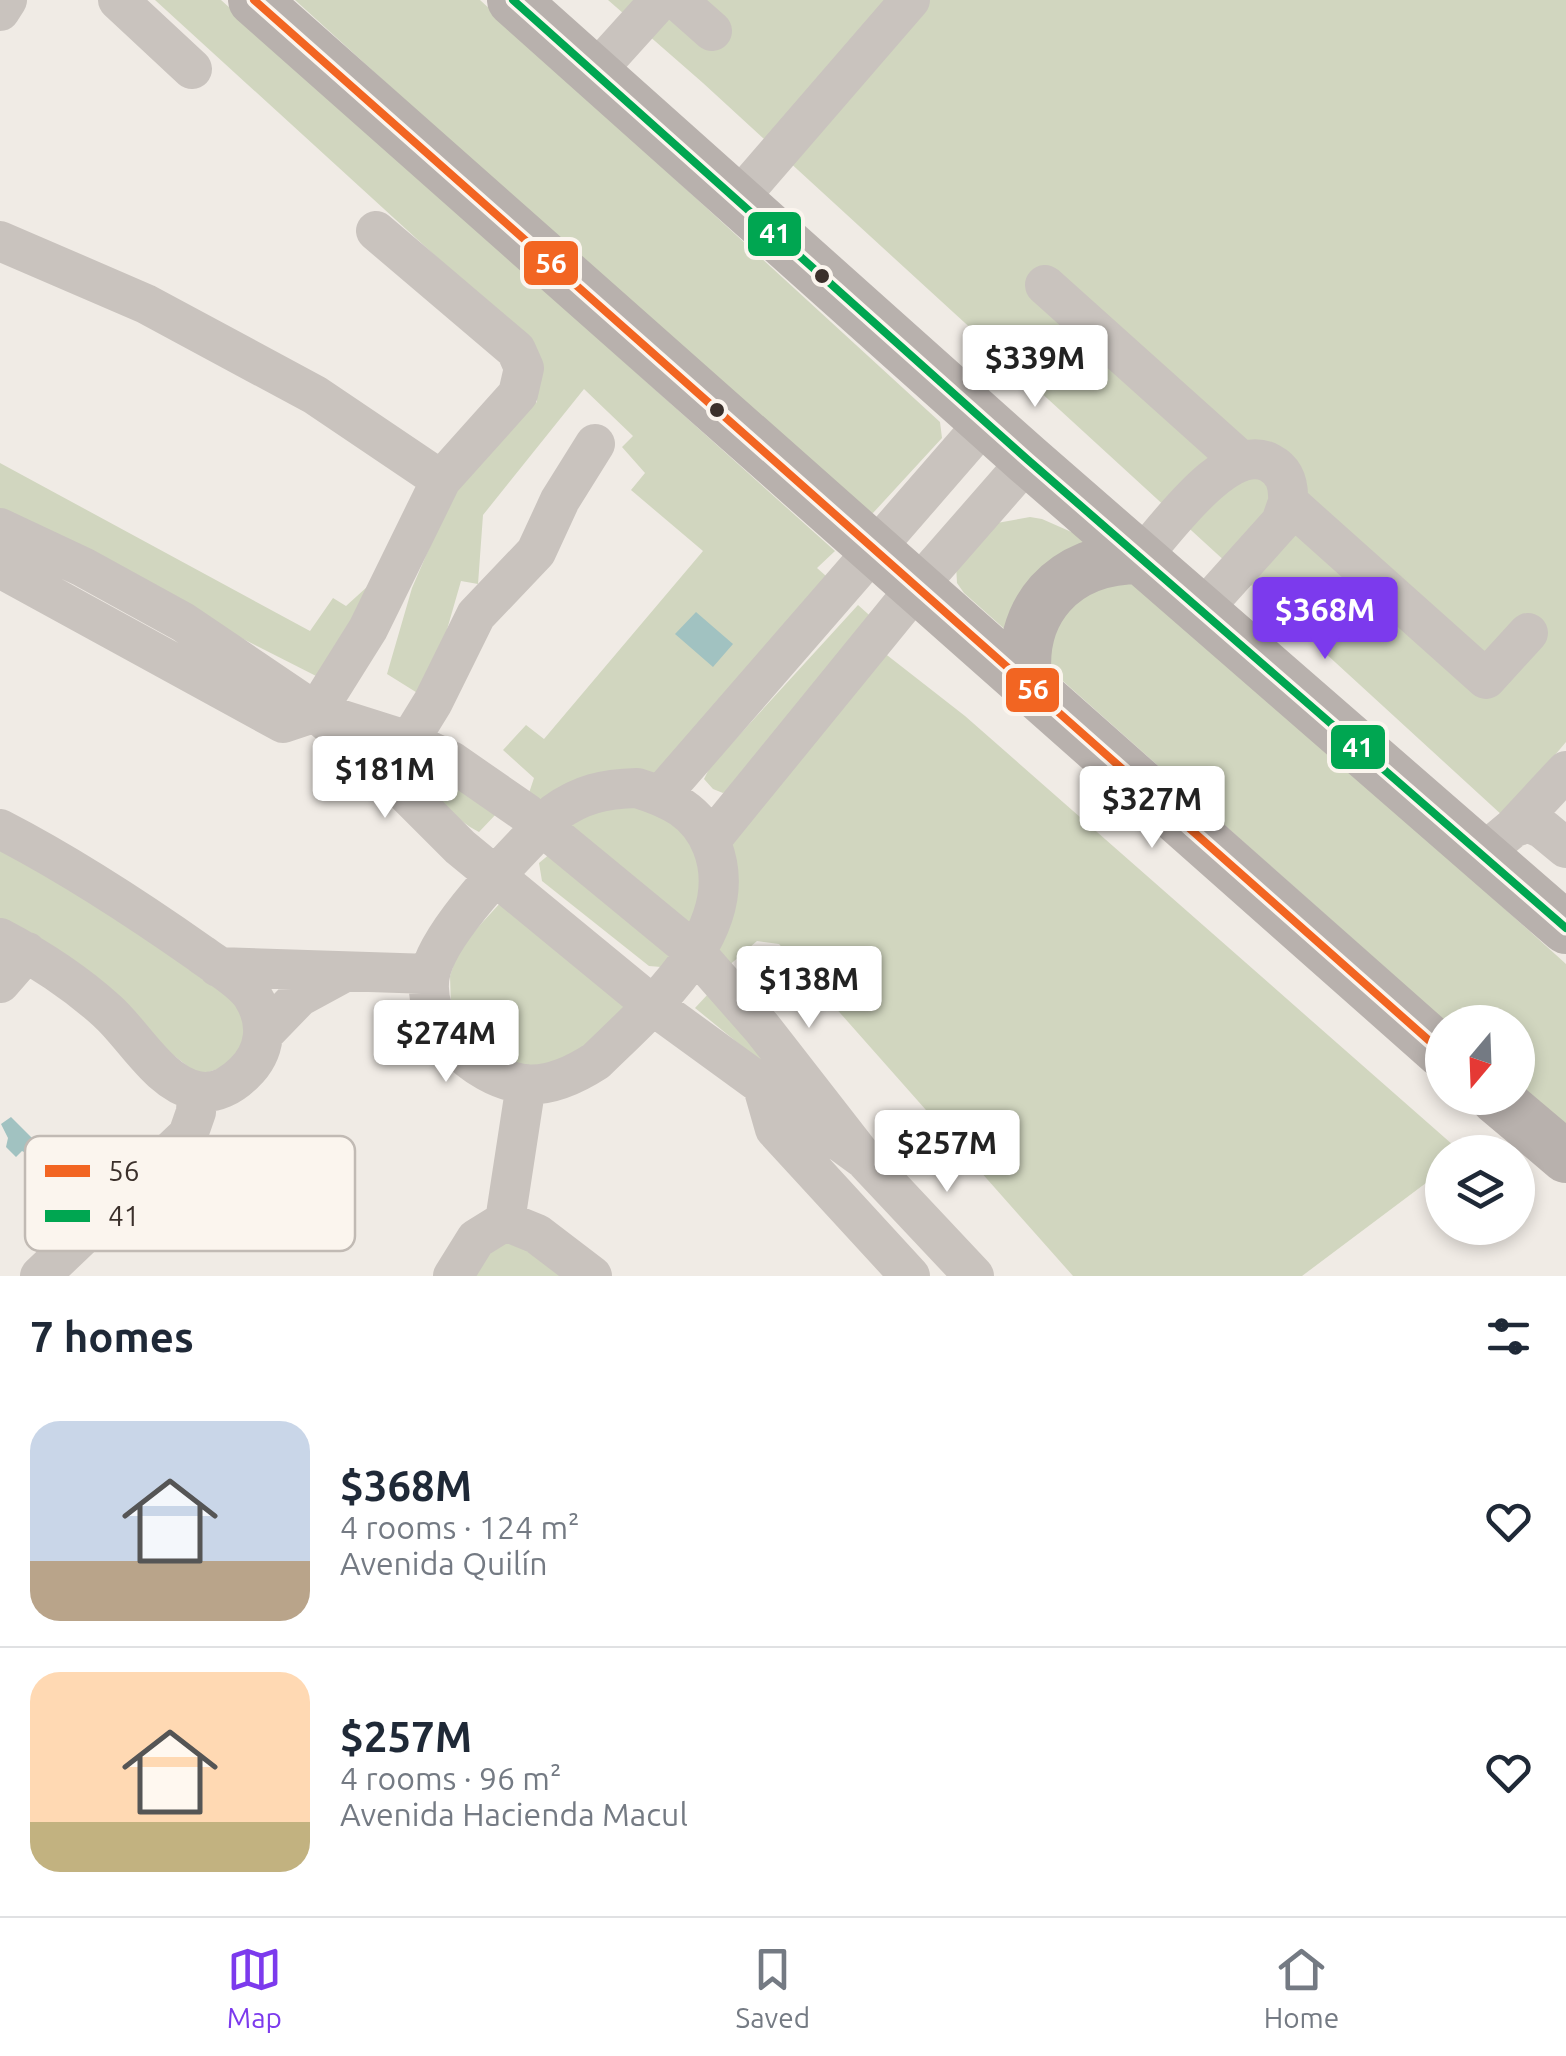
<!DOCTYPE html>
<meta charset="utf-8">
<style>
:root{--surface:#fff;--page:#f2f2f3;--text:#1f2937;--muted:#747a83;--line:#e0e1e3;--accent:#7c3aed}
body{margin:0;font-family:Ubuntu,sans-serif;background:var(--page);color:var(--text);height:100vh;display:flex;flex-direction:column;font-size:38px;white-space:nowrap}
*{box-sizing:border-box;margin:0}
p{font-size:32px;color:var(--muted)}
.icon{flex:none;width:55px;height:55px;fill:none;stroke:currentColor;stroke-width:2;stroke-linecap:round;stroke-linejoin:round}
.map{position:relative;height:1276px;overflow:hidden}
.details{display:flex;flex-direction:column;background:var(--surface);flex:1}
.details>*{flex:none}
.needle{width:65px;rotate:199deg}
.controls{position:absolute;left:1425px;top:1005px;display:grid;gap:20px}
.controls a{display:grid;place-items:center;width:110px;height:110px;border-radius:50%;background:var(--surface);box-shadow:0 5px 15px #0003;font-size:50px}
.price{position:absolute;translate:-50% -85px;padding:0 22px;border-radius:10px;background:#fff;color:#222;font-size:32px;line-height:65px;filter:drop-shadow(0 2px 5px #0008)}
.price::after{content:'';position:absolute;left:50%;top:60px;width:30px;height:22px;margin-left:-15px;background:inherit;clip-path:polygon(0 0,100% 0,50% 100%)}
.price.active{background:var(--accent);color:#fff}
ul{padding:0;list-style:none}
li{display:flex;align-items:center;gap:30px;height:250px;padding:0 30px}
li+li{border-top:2px solid var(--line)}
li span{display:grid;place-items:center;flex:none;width:280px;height:200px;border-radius:30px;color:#555}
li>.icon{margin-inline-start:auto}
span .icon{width:120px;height:120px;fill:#fffc;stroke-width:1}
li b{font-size:42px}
h2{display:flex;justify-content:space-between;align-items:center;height:120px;padding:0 30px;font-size:42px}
.tabs{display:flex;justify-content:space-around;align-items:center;height:140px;border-top:2px solid var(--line);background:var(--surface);font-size:28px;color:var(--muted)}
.tabs a{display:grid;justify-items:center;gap:5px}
.tabs .active{color:var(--accent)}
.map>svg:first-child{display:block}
.green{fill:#d1d6bf}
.water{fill:#a1c2c1}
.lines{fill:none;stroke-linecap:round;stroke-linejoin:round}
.minor{stroke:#c9c3be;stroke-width:40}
.major{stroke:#b8b1ad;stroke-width:52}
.bus-1-casing{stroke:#fbf5ee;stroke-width:15}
.bus-2-casing{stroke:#fbf5ee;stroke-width:15}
.bus-1{stroke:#f26522;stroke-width:8}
.bus-2{stroke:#00a651;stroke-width:8}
.bus-dot{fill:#3b302b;stroke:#fbf5ee;stroke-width:4}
.key{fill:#fbf5ee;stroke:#c1bab4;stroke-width:2.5}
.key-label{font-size:28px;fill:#3b302b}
.line-badge{stroke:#fbf5ee;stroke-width:4}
.badge-label{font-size:28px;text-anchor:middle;font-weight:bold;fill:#fff}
</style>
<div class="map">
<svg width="1566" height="1276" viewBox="0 0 1566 1276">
<rect width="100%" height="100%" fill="#f0ebe5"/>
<!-- green -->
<path class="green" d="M155,0h66l614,551 -18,17 18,16 -177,199 -105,24 -24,-14 5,-15 -31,-28 23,-25 18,14 159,-188 -72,-61 14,-17 -23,-26 11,-11 -49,-47 -101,126 -5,69 -17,-3 -34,118 -40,-25 25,-86 48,-111 41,-54 36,-21 -4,-57z
M295,0h185l460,422 2,16 -69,75 -17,-3z
M608,0h958v742l-63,74 -800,-733z
M0,463l310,168 23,-33 13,8 32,-29 -58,101 -320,-162z
M1030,517l12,2 34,15 336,291 154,139v163l-48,-42v-63h-72l-482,-429 -7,-10 -1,-18 41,-42z
M858,605l19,17 -145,166 -9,5 -10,-4 -9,-10 6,-12z
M883,652l82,64 496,436h-19v19l-140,105h-229l-294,-332 -22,-3 -39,34 4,-138z
M422,761l76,51 -19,20c-24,-12 -43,-36 -59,-57z
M609,799l67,9 38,68 -26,51 -123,-101z
M0,846l131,72 122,99 -20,47 -34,11 -199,-154z
M551,853l111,80 9,27 -10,7 -12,-1 -107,-85 -3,-18z
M502,901l125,103 -33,38 -48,24h-34l-42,-24 -19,-36 -1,-30 9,-28z
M722,979l92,126 -119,-97z
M525,1236l46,40h-97l12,-27z"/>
<!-- water -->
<path class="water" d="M696,612l37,32 -20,23 -38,-33z
M11,1117l28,28 -7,11 -10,-5 -6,6 -10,-10 2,-9 -7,-14z"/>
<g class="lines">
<!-- minor -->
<path class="minor" d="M118,0l74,69
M677,0l35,31
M0,11l7,-11
M595,72l65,-72
M737,200l173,-200
M0,241l146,63 169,91 126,85
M1045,285l195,175
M0,528l83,39 100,55 133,90 82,73 62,62 191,157 213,155
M1140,558c26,-28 88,-118 130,-95 15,8 19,22 18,39l198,177 42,-46
M0,568l283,155 33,-11
M1202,610l79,-88 7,-20
M316,712l52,-83 73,-149 77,-86 6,-26 -8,-18 -140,-119
M330,716l79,25 42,20 75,52 170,140 66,75 102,131 110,117
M409,741l24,-39 43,-87 60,-63 24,-52 35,-56
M637,788c33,10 61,23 75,58 33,83 -61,161 -116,215 -20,13 -46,26 -72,23 -49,-6 -107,-61 -93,-114 12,-45 90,-122 124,-157 26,-19 49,-24 82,-25z
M661,795l325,-374
M1513,828l53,-57
M0,829c70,36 137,80 201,125 16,12 43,27 52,43 16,26 13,55 -9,76 -12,12 -29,22 -47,18 -38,-8 -63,-56 -90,-80 -32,-29 -69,-53 -107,-73
M710,841l206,-253 112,-128
M1482,854l31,-26 15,-6 15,7 23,19
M218,967l212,7
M0,983l27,-31
M266,1031l33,-34 46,-25
M763,1087l12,42 135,147
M505,1221l21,-137
M40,1276l148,-141 8,-23 1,-20
M453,1276l23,-37 29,-18 32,13 55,42"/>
<!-- major -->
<path class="major" d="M254,0l1188,1052
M513,0l515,460 538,468
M1027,687c-12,-77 37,-129 113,-129
M1496,1098l70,59"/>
<!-- bus-1 casing -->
<g class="bus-1-casing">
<path id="bus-1" d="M254,0l1188,1052"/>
</g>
<!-- bus-2 casing -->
<g class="bus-2-casing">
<path id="bus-2" d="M513,0l515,460 538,468"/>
</g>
<!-- bus-1 -->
<use href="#bus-1" class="bus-1"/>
<!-- bus-2 -->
<use href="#bus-2" class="bus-2"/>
</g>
<!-- markers -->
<g class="bus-dot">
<circle cx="822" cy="276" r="9"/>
<circle cx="717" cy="410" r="9"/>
</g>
<!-- legend -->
<rect x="25" y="1136" width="330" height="115" rx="15" class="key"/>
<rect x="45" y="1165" width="45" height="12" fill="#f26522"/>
<rect x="45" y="1210" width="45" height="12" fill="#00a651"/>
<g class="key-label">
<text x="108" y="1181">56</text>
<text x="108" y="1226">41</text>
</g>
<g class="line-badge">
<rect x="746" y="210" width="57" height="48" rx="10" fill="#00a651"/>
<rect x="522" y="239" width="58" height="48" rx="10" fill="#f26522"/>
<rect x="1004" y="666" width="57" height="48" rx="10" fill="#f26522"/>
<rect x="1329" y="723" width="58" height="48" rx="10" fill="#00a651"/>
</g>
<g class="badge-label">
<text x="775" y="243">41</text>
<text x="551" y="273">56</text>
<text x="1033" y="699">56</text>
<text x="1358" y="757">41</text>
</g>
</svg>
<div class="controls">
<a><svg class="needle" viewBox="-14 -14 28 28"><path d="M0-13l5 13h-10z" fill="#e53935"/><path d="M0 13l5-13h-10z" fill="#747a83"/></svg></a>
<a><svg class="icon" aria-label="layers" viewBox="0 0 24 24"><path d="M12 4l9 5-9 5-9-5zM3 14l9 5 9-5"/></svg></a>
</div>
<b class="price" style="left:1035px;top:410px">$339M</b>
<b class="price active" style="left:1325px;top:662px">$368M</b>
<b class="price" style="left:385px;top:821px">$181M</b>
<b class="price" style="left:1152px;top:851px">$327M</b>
<b class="price" style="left:809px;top:1031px">$138M</b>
<b class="price" style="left:446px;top:1085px">$274M</b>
<b class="price" style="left:947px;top:1195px">$257M</b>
</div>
<section class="details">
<h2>7 homes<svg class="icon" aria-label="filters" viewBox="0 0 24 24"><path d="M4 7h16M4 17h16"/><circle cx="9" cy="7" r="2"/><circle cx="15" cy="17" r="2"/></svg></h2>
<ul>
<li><span style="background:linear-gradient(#c9d6e8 70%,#b9a48a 0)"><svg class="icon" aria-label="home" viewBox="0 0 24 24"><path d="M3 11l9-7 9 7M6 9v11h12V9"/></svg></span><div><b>$368M</b><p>4 rooms · 124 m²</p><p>Avenida Quilín</p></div><svg class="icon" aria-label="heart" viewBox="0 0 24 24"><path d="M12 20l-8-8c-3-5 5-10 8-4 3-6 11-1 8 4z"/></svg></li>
<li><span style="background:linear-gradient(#ffd9b3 75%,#c2b280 0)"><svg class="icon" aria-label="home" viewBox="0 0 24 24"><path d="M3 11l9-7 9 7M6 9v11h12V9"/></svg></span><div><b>$257M</b><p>4 rooms · 96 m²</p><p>Avenida Hacienda Macul</p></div><svg class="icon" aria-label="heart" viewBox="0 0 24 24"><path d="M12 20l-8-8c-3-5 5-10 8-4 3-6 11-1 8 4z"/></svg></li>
</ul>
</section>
<nav class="tabs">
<a class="active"><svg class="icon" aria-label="map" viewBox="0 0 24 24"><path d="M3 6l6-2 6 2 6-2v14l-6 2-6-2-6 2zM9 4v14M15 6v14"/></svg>Map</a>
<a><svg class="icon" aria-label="saved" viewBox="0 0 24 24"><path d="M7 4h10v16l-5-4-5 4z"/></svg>Saved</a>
<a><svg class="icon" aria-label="home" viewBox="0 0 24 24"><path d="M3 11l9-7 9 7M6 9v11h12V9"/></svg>Home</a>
</nav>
